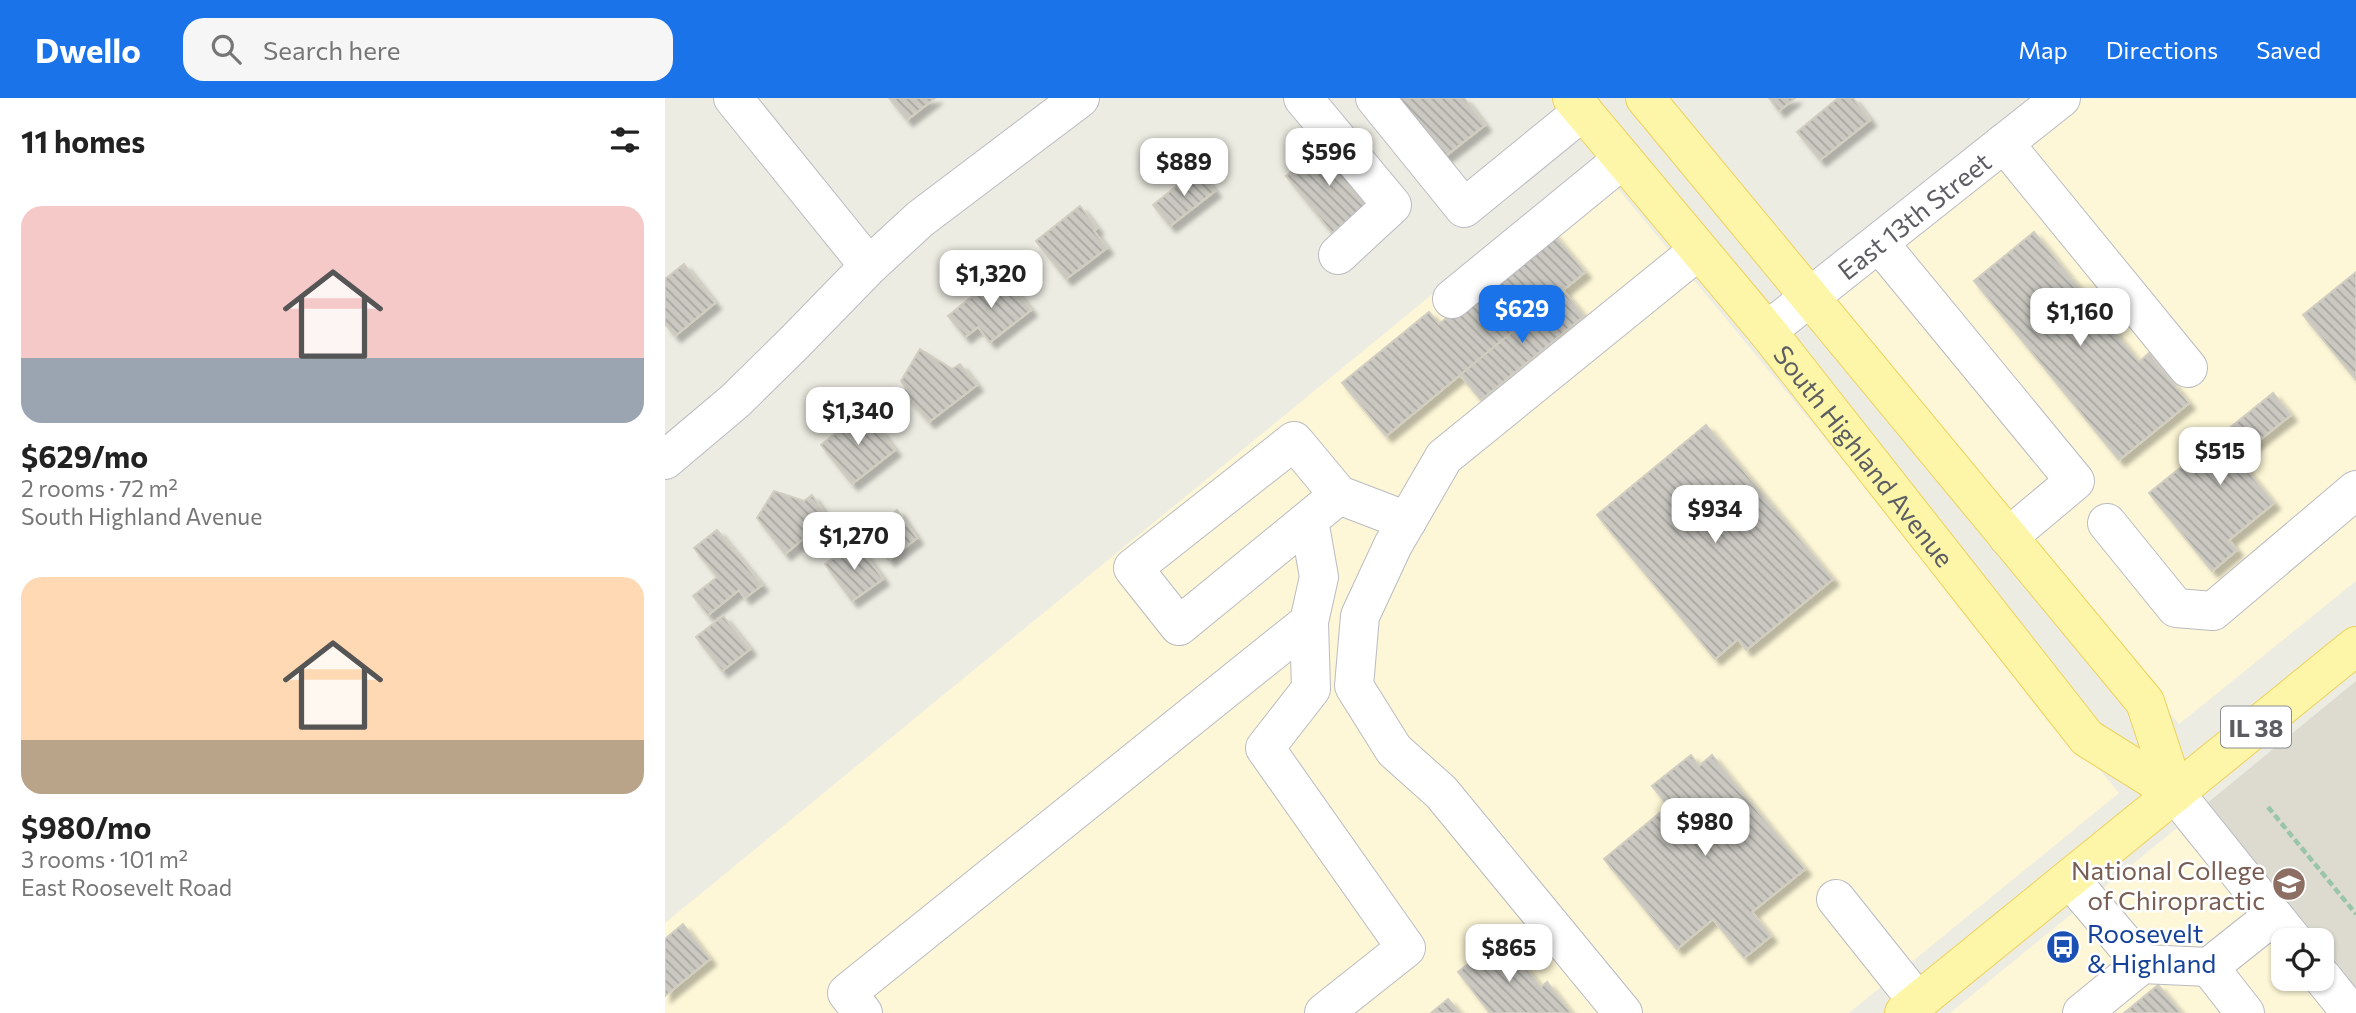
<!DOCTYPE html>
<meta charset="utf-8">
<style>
:root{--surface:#fff;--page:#f6f6f6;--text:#222;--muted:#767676;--accent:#1a73e8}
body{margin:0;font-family:Commissioner,sans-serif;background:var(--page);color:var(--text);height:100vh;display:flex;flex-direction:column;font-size:26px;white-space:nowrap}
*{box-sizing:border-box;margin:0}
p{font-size:23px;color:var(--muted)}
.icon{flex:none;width:38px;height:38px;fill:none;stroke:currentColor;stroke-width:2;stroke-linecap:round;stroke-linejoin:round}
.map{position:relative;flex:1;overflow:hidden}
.sheet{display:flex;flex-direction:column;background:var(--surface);width:665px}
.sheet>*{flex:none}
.buttons{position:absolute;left:1606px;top:830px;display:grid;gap:14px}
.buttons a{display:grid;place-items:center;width:63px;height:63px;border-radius:14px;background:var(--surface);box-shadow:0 2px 5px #0004;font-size:35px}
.price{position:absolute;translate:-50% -60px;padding:0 16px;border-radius:14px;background:#fff;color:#222;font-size:23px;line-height:46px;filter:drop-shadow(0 2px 4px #0008)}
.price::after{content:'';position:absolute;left:50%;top:42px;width:21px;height:16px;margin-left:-10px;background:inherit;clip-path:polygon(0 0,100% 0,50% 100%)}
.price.active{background:var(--accent);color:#fff}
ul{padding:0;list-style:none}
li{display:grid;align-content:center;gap:14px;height:371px;padding:0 21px}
li span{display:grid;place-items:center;height:217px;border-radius:21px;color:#555}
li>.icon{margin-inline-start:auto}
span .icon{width:126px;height:126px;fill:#fffc;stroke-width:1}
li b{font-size:30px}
h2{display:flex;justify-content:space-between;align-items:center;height:84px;padding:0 21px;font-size:30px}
header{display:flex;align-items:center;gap:42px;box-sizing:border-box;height:98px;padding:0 35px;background:var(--accent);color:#fff}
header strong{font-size:33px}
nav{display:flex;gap:38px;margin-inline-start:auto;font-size:24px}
.search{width:490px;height:63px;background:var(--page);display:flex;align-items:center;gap:18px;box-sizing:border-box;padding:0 24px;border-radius:21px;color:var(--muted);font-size:26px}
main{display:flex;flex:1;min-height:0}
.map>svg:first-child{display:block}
.commercial{fill:#fdf7d7}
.education{fill:#dddbd0}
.building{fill:url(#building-back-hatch);stroke:#d1cec1;stroke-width:2;filter:url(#shadow)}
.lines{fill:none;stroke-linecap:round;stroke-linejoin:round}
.minor-casing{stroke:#babbc1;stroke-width:40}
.major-casing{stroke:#edd15b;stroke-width:40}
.path{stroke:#99c5a9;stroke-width:4.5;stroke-dasharray:7 3.5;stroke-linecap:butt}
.minor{stroke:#fff;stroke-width:38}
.major{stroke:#fdf6a8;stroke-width:38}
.labels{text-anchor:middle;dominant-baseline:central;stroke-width:5;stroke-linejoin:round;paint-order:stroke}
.shield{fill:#fff;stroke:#8c8e92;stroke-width:2}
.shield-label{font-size:24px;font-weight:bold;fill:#5b5d63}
.street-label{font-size:26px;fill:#5b5d63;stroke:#fff}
.education-label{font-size:26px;fill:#785e54;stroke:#fff;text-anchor:end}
.transit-label{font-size:26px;fill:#164399;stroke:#fff;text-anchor:start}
</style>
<header>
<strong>Dwello</strong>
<div class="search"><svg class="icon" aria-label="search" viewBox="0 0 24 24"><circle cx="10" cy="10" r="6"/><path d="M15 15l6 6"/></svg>Search here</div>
<nav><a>Map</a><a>Directions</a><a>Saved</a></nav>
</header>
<main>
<section class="sheet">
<h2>11 homes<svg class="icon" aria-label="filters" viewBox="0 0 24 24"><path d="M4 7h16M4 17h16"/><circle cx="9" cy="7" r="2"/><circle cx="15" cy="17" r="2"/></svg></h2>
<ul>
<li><span style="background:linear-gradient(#f6c9c9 70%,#9aa5b1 0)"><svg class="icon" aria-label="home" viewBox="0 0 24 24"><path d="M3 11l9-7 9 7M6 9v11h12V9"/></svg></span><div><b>$629/mo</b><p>2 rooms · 72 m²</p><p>South Highland Avenue</p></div></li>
<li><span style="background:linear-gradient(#ffd9b3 75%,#b9a48a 0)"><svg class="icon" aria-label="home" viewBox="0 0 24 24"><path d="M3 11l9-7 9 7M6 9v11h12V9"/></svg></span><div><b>$980/mo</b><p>3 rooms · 101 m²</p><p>East Roosevelt Road</p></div></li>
</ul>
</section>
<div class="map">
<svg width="1691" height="915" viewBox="0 0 1691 915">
<defs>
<pattern id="building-back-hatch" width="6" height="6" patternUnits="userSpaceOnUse" patternTransform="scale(1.75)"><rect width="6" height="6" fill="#cac8c1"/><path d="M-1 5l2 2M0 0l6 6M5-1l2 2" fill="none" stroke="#a7a6a0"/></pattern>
<filter id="shadow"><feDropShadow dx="6" dy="6" stdDeviation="2" flood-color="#0004"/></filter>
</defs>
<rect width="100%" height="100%" fill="#edece2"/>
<!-- commercial -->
<path class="commercial" d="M1375,0h316v483l-177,143 -368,-447z
M930,63l524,632 -270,220h-1184v-90z
M1512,730l107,131v19h15l29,35h-378z"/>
<!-- education -->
<path class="education" d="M1691,583v332h-28l-29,-35h23v-38h-38v19l-107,-131z"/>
<!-- building -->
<path class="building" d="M224,0h46l-28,22z
M722,0h77l21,27 -47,37z
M1104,0h26l-16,13z
M1173,0h15l17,22 -50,40 -23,-28z
M661,45l46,57 -40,33 -46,-57z
M533,71l17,22 -45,35 -17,-21z
M415,108l17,22 -3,3 13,17 -41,31 -30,-38z
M886,133l34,41 -199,164 -44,-53 87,-71 10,12z
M1369,134l105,130 10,-9 40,50 -70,57 -145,-179z
M19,166l31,39 -40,33 -10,-12v-45z
M1691,174v108l-53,-65z
M336,175l30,37 -41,32 -12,-15 -13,10 -17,-21z
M898,192l21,26 -103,84 -21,-25z
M255,251l32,20 8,-5 17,21 -48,37 -27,-30 4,-4 -5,-7z
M1608,295l18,22 -54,43 37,45 -45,37 8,10 -25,21 -63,-78z
M199,312l31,40 -43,34 -31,-39z
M1041,327l127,154 -87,71 -8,-11 -23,20 -118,-144z
M109,393l30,10 8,-6 16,23 -43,36 -28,-36z
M232,412l20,28 -28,22 -21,-28z
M52,432l45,55 -17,13 -6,-8 -31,25 -15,-19 24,-19 -23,-29z
M191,444l27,37 -31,22 -27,-37z
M58,518l27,33 -28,22 -26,-34z
M1026,657l8,11 13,-11 93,114 -53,43 19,24 -27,22 -31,-39 -36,30 -73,-90 64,-53 -16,-20z
M18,826l27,35 -45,37v-57z
M837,839l39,50 6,-5 24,31h-81l-32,-41z
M1493,887l23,28h-57z
M783,901l12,14h-29z"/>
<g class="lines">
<!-- minor casing -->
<g class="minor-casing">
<g id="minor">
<path d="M68,0l136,168"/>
<path d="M638,0l89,107 -54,50"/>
<path d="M710,0l89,110 119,-97"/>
<path d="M1339,45l184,225"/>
<path d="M1214,145l196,238 -67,56"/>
<path d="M787,201l171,-140"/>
<path id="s1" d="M1102,233l294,-233"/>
<path d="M0,362l70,-59 59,-58 75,-77 51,-47 160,-121"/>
<path d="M674,397l-160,131 -46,-58 161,-127 45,54 68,26"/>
<path d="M644,422l10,57 -10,45 2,67 -46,59 141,200 -82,65"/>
<path d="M1442,425l69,85 37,3 143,-121"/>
<path d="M1510,695l118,147"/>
<path d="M1405,781l72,85 67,3 64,-51"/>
<path d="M1171,801l82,103"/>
<path d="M1544,869l36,46"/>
<path d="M1657,879l29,36"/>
<path d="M198,915l-16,-20 462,-371"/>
<path d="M958,915l-182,-221 -47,-42 -40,-64 6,-70 33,-71 51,-88 255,-207"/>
<path d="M1417,915l60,-49"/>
</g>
</g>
<!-- major casing -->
<g class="major-casing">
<g id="major">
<path id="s2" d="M907,0l195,233 320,407 88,55"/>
<path d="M980,0l500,604 30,91"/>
<path d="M1239,915l452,-367"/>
</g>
</g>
<!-- path -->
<path class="path" d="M1603,709l88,107"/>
<!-- minor -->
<use href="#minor" class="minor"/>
<!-- major -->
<use href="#major" class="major"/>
</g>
<!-- icons -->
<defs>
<g id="school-disc" transform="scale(1.75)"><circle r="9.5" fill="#8d6e63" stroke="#fff"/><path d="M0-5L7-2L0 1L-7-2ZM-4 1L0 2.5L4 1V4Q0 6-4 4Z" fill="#fff"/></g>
<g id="bus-disc" transform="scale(1.75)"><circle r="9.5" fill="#1a4fb4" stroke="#fff"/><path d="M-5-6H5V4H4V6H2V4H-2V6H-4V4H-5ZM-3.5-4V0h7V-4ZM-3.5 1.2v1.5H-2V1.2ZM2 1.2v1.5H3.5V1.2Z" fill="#fff"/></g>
</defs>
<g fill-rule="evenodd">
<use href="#school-disc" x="1624" y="786"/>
<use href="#bus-disc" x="1398" y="849"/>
</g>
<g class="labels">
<!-- shield labels -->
<rect class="shield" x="1556" y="608.5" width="70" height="41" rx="5"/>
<g class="shield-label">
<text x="1591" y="629">IL 38</text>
</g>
<!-- street labels -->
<g class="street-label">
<text stroke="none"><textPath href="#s1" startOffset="187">East 13th Street</textPath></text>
<text stroke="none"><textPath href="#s2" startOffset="462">South Highland Avenue</textPath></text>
</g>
<!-- education labels -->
<g class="education-label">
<text x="1600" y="771">National College<tspan x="1600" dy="30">of Chiropractic</tspan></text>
</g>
<!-- transit labels -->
<g class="transit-label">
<text x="1422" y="834">Roosevelt<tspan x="1422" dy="30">&amp; Highland</tspan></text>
</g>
</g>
</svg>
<div class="buttons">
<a><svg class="icon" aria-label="locate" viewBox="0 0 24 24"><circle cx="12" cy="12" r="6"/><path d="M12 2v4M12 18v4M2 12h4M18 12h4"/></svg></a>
</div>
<b class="price" style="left:664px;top:90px">$596</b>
<b class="price" style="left:519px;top:100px">$889</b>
<b class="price" style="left:326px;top:212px">$1,320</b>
<b class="price active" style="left:857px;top:247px">$629</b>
<b class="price" style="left:1415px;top:250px">$1,160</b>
<b class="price" style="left:193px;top:349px">$1,340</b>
<b class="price" style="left:1555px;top:389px">$515</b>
<b class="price" style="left:1050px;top:447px">$934</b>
<b class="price" style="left:189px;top:474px">$1,270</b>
<b class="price" style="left:1040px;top:760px">$980</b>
<b class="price" style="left:844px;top:886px">$865</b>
</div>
</main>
